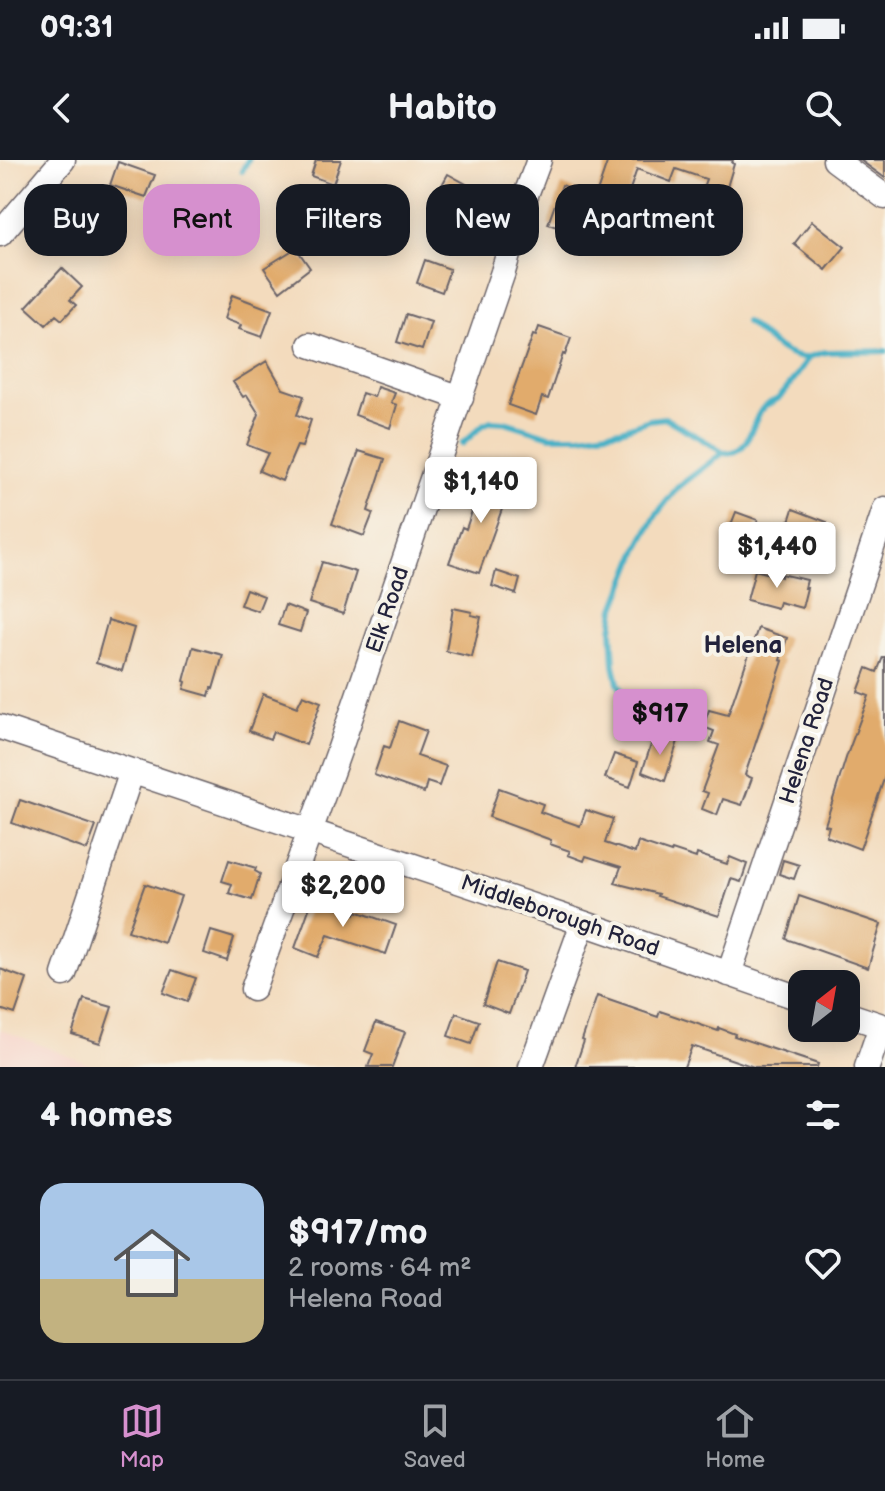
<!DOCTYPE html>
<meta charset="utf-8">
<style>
:root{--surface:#171b24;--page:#20242c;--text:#f1f3f6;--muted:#9ea1a6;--line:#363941;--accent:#d690ce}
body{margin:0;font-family:"Balsamiq Sans",sans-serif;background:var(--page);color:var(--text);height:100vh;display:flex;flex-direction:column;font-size:30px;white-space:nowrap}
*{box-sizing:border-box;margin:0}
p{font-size:26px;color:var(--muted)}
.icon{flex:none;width:44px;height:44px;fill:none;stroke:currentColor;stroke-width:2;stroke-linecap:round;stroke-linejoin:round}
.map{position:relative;height:907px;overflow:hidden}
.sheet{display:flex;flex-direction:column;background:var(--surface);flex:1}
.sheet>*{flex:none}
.banner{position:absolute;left:24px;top:24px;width:838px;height:72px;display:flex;gap:16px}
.needle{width:52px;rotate:31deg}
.tools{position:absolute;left:788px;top:810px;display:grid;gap:16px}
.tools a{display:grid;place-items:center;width:72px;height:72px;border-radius:16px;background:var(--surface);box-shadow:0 4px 20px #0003;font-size:40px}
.price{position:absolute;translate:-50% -68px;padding:0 18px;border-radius:8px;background:#fff;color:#222;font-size:26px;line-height:52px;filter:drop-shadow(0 2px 4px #0008)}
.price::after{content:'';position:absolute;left:50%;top:48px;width:24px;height:18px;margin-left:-12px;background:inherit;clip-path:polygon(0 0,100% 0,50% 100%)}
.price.active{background:var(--accent);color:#111}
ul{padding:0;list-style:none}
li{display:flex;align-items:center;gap:24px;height:200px;padding:0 40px}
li+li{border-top:2px solid var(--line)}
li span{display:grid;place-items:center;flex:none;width:224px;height:160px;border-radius:24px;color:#555}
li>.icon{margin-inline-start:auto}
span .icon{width:96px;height:96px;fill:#fffc;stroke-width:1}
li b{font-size:34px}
h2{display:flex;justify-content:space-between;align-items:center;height:96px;padding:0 40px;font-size:34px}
.pill{padding:0 28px;border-radius:24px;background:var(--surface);box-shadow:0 4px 20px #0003;font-size:28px;line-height:72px}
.pill.active{background:var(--accent);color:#111}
.status{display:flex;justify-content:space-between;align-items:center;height:56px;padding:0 40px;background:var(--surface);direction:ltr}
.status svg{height:22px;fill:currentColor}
header{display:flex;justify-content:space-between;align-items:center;height:104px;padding:0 40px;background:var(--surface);font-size:36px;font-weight:700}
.menu{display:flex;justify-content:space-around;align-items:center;height:112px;border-top:2px solid var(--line);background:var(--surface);font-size:22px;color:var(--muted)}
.menu a{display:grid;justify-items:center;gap:4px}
.menu .active{color:var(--accent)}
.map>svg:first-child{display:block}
.built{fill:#f7d1c7}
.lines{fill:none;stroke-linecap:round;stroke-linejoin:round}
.stream{stroke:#48b1c6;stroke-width:6}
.building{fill:#e1ab6c}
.minor-casing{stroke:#6b6368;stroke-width:27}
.minor{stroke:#fff;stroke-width:24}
.labels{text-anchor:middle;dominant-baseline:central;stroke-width:8;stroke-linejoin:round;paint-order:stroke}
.street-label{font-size:22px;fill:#22223b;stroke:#f7f3e8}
.neighbourhood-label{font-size:24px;font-weight:bold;fill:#22223b;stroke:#f7f3e8}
</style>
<div class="status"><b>09:31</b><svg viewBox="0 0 49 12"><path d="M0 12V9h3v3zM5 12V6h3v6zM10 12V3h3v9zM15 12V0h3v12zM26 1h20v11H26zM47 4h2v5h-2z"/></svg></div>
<header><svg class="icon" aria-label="back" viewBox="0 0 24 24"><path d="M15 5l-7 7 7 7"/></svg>Habito<svg class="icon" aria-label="search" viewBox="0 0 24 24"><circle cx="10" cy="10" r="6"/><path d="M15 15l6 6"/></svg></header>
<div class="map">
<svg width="885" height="907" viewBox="0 0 885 907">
<rect width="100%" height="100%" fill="#f7f3e8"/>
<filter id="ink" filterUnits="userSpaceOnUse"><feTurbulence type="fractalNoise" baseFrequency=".0125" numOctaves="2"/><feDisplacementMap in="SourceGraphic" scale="16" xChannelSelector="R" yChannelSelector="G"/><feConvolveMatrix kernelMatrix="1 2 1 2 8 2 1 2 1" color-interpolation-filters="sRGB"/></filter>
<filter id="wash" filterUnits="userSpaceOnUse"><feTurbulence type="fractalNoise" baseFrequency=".006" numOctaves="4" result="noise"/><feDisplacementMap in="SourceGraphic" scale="32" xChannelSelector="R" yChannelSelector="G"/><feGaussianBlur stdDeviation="1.8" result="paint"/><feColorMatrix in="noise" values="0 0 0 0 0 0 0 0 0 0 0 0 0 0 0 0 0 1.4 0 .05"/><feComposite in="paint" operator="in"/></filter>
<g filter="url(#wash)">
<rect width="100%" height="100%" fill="#f3dbbd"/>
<!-- built -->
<path class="built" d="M0,869l96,38h-96z"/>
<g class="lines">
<!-- stream -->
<path class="stream" d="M242,11l6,-11
M746,162c16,13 37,35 58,36 7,0 15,-6 24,-6 19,-1 38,0 57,-1
M462,284l21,-19 8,-4 14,1 45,14h30l41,-6 28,-10 16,-2 59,34c26,5 26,-29 39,-44 4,-5 11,-6 16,-10 9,-8 22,-30 31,-41
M644,575l-26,-52 -4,-18 -2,-35 3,-22 25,-63 16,-30 21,-27 47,-36"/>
</g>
<g id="blocks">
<!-- building -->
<path class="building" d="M316,0h25l-8,24 -22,-8z
M608,0h125l-1,3 2,1 -10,33 -22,-7 4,-11 -30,-10 -5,13 -34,-13 -13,38 -29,-9z
M860,0h25v18z
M118,2l37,13 -9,22 -36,-12z
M448,14l18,10 -9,17 15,5 -11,30 -26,-9 4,-12 -7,-2 10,-28z
M562,25l23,9 -14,38 -23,-8z
M812,61l33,26 -19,23 -32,-26z
M296,88l14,20 -30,23 -16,-23z
M425,100l25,9 -8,23 -25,-9z
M62,108l20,19 -12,13 6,5 -14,15 -6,-5 -10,10 -20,-18z
M232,135l40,15 -10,27 -23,-8 2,-4 -17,-6z
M406,154l25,8 -9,28 -25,-8z
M539,167l32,11 -6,17 -2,-1 -15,45 -6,-2 -6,18 -28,-10 25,-70 3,1z
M267,201l16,28 21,7 -7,19 14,5 -9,27 -5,-1 -15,35 -23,-10 9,-18 -21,-8 12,-31 -12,-19 -4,2 -10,-15z
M377,227l18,6 -4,10 6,2 -7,23 -35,-13 7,-22 12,4z
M359,291l26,8 -17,52 5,2 -9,23 -32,-12z
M484,315l27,9 -32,89 -30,-10 13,-36 4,2z
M793,349l34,13 -8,24 -34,-12z
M736,352l22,8 -8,23 -23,-8z
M322,402l34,10 -13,42 -34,-11z
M755,410l26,7v-3l26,6 -2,8h2l-5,20 -23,-6 -2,6 -30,-8z
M496,411l24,8 -4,15 -24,-8z
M246,429l18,7 -6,15 -18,-6z
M285,445l21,8 -6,19 -22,-7z
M453,448l19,4 -1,3 10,2 -9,40 -26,-6z
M108,460l26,8 -12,43 -26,-8z
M758,468l29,10 -7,22 3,1 -38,114 7,3 -10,27 -19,-6 -6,16 -15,-6 6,-16 -6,-2 17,-46 -9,-3 4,-11 -11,-4 6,-17 19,5z
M193,487l30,8 -10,34 -2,-1 -2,8 -25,-7 2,-7 -2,-1z
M883,497h2v119l-25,73 -34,-13 3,-10 -4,-1 22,-70 22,-59 -11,-4 9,-24 10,4z
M263,534l34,13 6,-12 18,7 -15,43 -33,-13 -3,7 -21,-8z
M399,561l27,10 -9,25 29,10 -7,20 -12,-4 -3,11 -50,-18 10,-29 6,2z
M655,573l23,8 -13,40 -23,-9z
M614,594l24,8 -8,25 -25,-9z
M499,628l44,16 -3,8 40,14 6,-16 27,9 -8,24 30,10 3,-11 33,11 1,-3 24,8 1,-4 30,10 3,-7 17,7 -6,18 -10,-3 -12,37 -62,-20 1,-2 -43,-11 6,-16 -35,-11 -2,5 -16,-6 2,-4 -20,-7 1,-4 -62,-23z
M20,640l76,26 -9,24 -75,-27z
M229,700l27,8 -1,3 5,3 -8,26 -23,-7 3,-9 -10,-3z
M783,700l16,5 -5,14 -15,-5z
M145,724l36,12 -17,47 -36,-12z
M799,736l82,28 -13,44 -82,-29z
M313,738l42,16 1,-3 40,14 -10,29 -58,-19 -10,22 -23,-9z
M211,771l23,7 -7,23 -23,-8z
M497,802l27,9 -15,43 -26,-10z
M0,809l27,10 -12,35 -15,-5z
M172,810l24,8 -9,24 -24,-9z
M597,836l61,21 2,-6 58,20 1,-3 16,6 -1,2 84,28 -1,3h-63l-62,-21 -8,21h-109l9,-26 -2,-1z
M84,839l28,8 -12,36 -28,-9z
M456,853l23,8 -8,23 -23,-8z
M376,862l29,10 -13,35h-24l5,-13 -8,-3z"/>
</g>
</g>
<g filter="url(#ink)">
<use href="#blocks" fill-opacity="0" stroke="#6b6368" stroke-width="2"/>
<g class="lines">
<!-- minor casing -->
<g class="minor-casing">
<path id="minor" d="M835,0l50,37
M0,74l63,-74
M310,185l151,53
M0,567l583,196 219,76
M64,814l68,-203
M729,814l156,-465
M253,829l86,-238 164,-479 21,-72 15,-40
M846,854l39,13
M531,907l52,-144
M867,907l14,-41"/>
</g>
<!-- minor -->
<use href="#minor" class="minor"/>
</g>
</g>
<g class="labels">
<!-- street labels -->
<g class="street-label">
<text transform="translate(388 450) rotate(-71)">Elk Road</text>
<text transform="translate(807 581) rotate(-72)">Helena Road</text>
<text transform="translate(560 756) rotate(19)">Middleborough Road</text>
</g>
<!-- neighbourhood labels -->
<g class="neighbourhood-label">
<text x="743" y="485">Helena</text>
</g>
</g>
</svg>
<div class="tools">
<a><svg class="needle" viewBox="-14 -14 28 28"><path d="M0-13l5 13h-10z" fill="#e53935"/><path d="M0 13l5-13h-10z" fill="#9ea1a6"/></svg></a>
</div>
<b class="price" style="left:481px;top:365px">$1,140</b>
<b class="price" style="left:777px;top:430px">$1,440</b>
<b class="price active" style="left:660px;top:597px">$917</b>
<b class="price" style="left:343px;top:769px">$2,200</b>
<div class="banner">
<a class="pill">Buy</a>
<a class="pill active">Rent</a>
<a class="pill">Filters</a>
<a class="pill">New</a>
<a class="pill">Apartment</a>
</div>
</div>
<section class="sheet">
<h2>4 homes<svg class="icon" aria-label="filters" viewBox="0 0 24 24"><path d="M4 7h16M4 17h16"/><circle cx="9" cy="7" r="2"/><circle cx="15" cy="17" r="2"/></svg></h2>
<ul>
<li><span style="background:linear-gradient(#a9c7e8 60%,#c2b280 0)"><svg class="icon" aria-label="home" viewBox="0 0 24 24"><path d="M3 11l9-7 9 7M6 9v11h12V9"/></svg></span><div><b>$917/mo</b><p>2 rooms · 64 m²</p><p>Helena Road</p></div><svg class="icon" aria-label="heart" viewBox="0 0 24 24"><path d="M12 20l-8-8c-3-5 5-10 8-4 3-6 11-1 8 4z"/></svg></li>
</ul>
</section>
<nav class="menu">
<a class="active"><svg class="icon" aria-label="map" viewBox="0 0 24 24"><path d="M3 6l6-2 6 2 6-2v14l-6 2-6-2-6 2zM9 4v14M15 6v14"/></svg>Map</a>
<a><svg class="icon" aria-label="saved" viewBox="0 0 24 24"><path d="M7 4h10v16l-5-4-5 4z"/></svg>Saved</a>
<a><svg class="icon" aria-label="home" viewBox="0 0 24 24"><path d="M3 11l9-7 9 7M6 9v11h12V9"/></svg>Home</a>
</nav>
